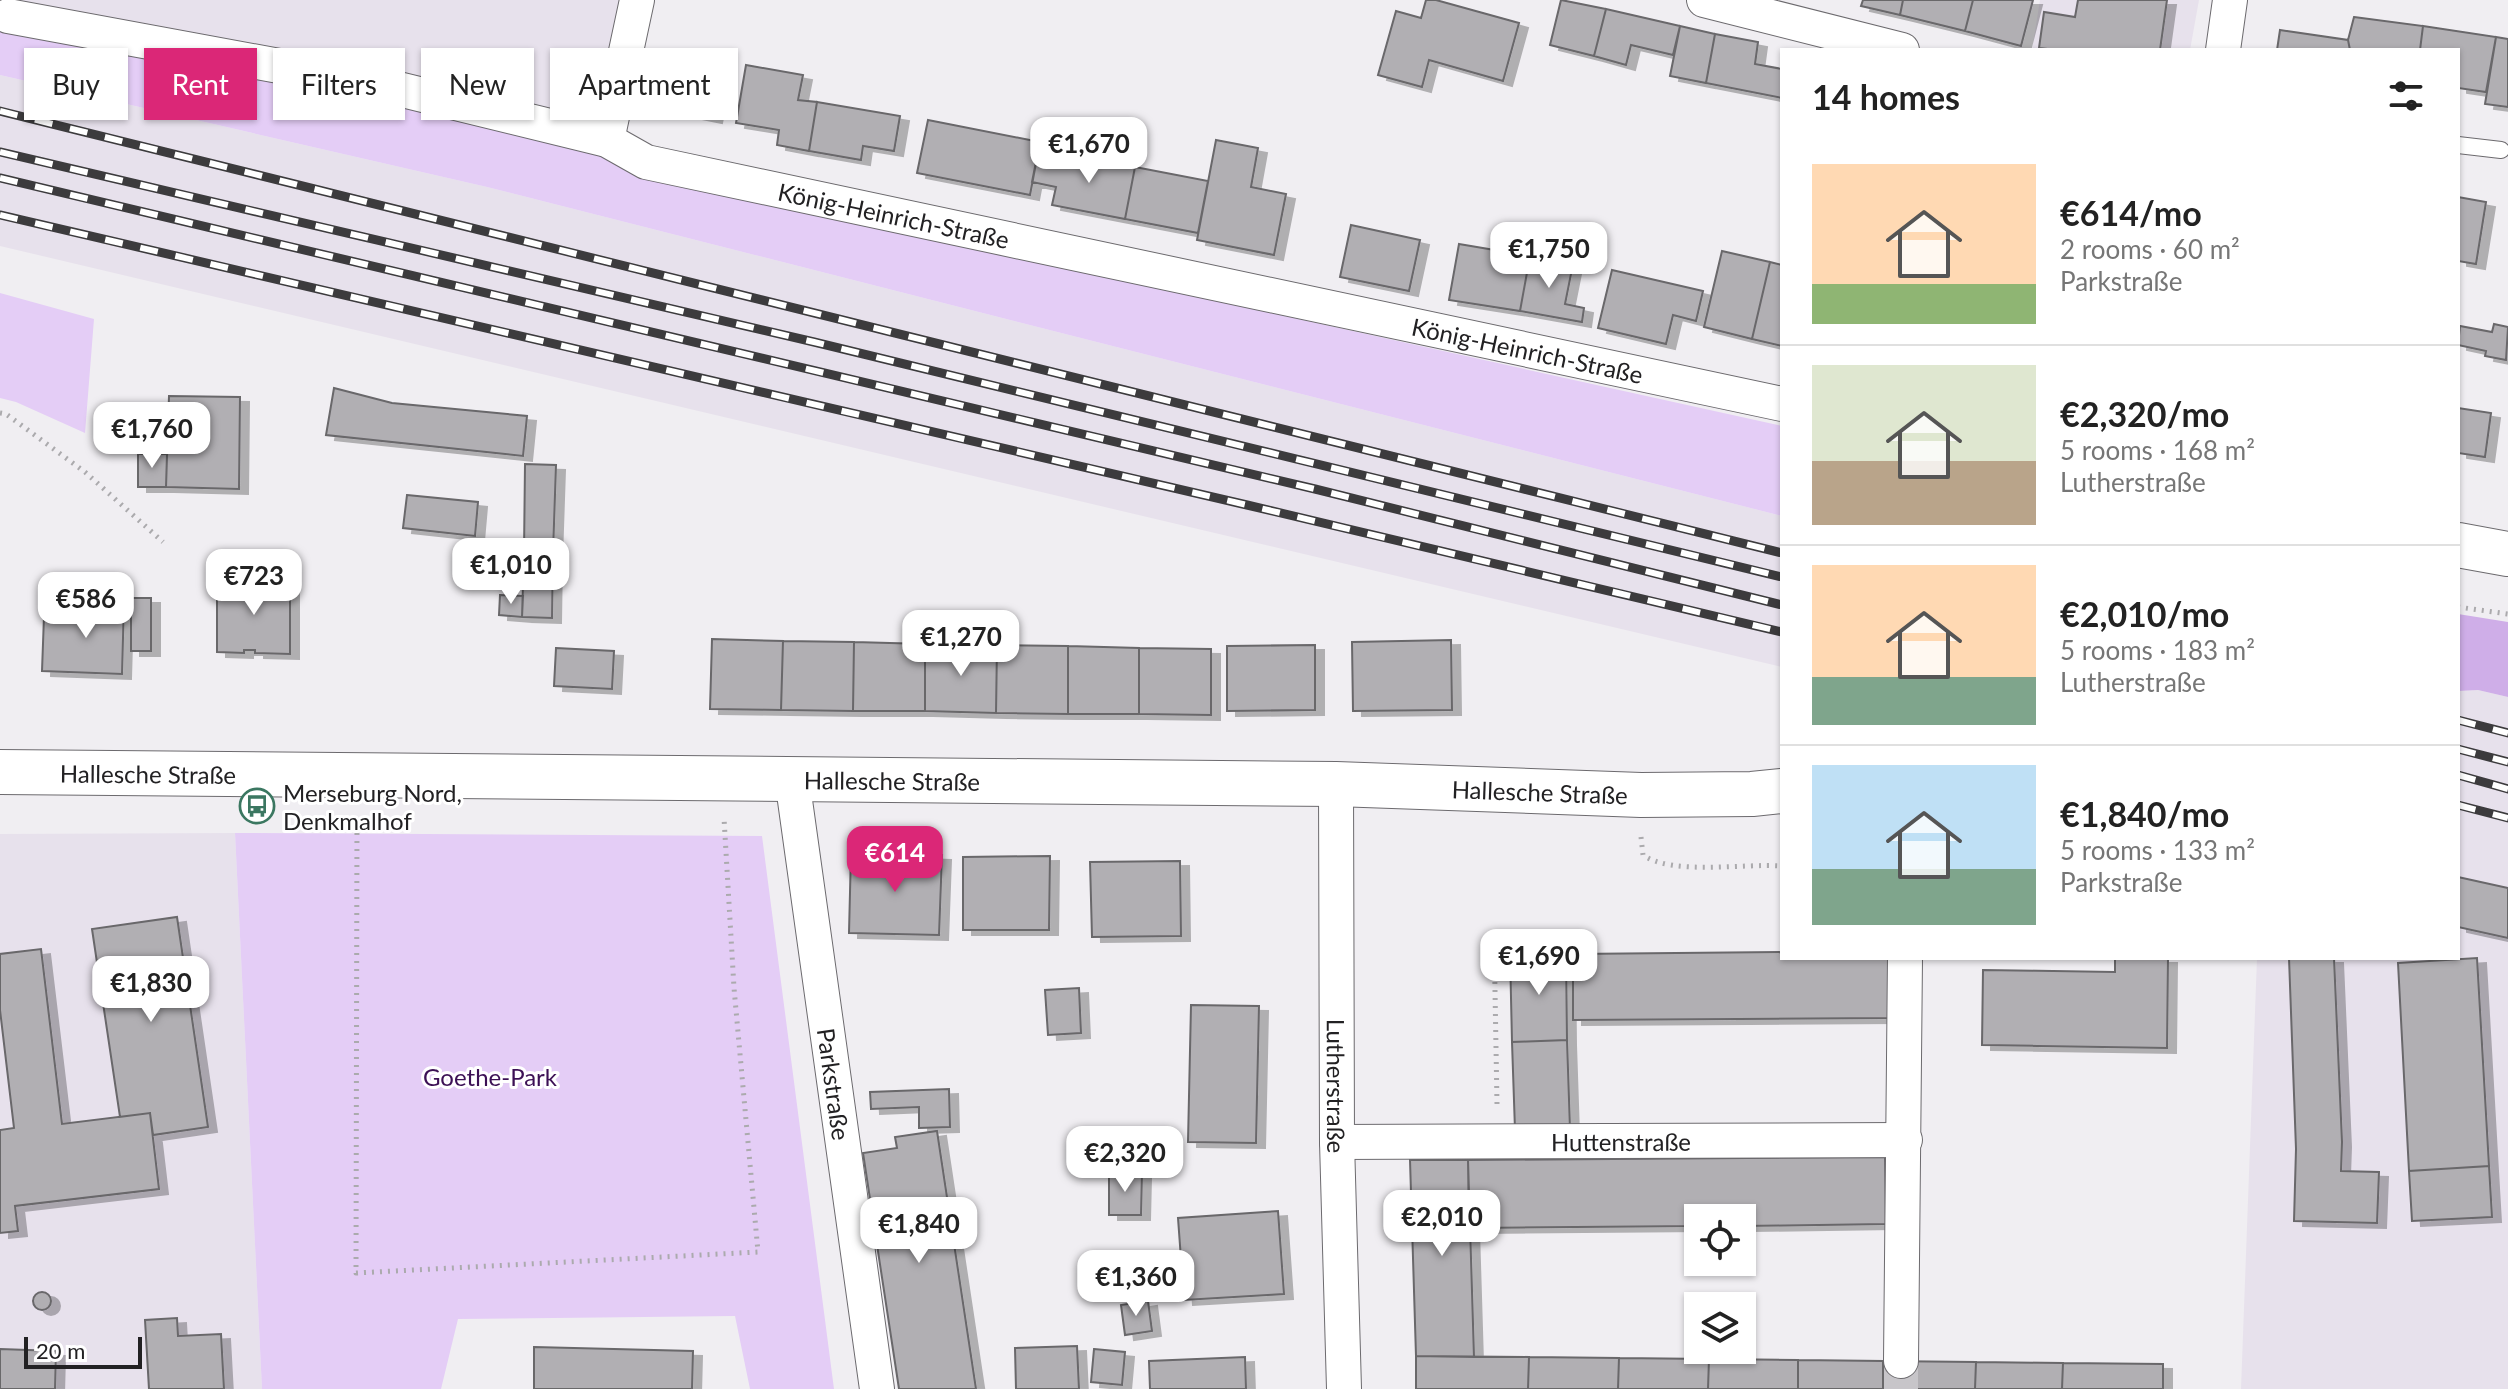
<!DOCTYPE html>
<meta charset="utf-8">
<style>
:root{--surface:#fff;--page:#f2f2f2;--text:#222;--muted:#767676;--line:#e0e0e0;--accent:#db2777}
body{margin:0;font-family:Lato,sans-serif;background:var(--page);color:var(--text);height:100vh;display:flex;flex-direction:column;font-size:30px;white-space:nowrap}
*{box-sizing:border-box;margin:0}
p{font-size:26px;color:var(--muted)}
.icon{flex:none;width:44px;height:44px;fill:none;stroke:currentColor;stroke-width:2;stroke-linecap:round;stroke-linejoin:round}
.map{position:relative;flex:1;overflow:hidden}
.panel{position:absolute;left:1780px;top:48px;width:680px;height:912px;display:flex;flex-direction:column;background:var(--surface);border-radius:0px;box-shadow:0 2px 6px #0004}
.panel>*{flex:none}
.banner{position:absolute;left:24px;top:48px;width:760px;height:72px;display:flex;gap:16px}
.buttons{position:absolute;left:1684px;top:1204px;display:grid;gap:16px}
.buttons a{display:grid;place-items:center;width:72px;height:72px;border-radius:0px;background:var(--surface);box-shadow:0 2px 6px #0004;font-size:40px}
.scale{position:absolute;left:24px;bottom:20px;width:118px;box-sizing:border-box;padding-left:8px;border:4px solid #222123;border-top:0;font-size:22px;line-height:28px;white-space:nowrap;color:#222123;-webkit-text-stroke:6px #fff;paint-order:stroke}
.price{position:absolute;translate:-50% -68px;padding:0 18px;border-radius:16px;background:#fff;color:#222;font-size:26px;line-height:52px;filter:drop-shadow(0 2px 4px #0008)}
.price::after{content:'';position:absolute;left:50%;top:48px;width:24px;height:18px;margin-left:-12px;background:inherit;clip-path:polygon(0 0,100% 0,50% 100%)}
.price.current{background:var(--accent);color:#fff}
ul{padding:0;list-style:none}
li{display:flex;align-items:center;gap:24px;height:200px;padding:0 32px}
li+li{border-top:2px solid var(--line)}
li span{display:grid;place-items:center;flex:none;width:224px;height:160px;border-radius:0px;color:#555}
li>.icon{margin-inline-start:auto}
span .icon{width:96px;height:96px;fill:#fffc;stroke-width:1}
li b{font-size:34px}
h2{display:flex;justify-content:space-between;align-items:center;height:96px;padding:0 32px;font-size:34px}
.tag{padding:0 28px;border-radius:0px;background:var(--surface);box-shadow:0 2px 6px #0004;font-size:28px;line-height:72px}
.tag.current{background:var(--accent);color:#fff}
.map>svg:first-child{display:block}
.built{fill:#e7e1ec}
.green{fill:#e4cdf6}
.forest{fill:#cfaee8}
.building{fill:#b1afb3;stroke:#69676b;stroke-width:2;filter:url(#shadow)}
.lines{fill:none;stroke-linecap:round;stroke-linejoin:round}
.minor-tunnel{stroke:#c7c5c9;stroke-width:34;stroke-dasharray:34 17;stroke-linecap:butt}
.service-casing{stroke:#6c6a6e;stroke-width:18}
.minor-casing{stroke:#6c6a6e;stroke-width:36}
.secondary-casing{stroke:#6c6a6e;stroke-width:46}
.path{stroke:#abaaad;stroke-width:5;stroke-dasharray:2 6;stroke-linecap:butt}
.service{stroke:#fff;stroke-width:16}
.minor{stroke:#fff;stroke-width:34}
.secondary{stroke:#fff;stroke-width:44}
.rail-casing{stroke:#3c3b3d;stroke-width:9}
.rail{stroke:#fff;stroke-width:6;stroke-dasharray:18;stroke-linecap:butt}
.labels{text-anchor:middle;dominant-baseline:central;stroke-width:6;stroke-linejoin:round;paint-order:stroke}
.street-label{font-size:24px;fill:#222123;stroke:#fff}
.poi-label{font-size:24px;fill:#222123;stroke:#fff;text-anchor:start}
.park-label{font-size:24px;fill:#3c1055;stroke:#fff}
</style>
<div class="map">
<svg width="2508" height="1389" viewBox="0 0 2508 1389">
<defs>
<filter id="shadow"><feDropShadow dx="9" dy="5" stdDeviation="0" flood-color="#0004"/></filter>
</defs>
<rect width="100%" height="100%" fill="#f0eef2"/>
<!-- built -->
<path class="built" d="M0,0h629l-31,157 -598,-132z
M2040,0h159l-9,50h-158z
M0,75l487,112 1295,329v151l-1782,-421z
M2478,690l30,7v692h-267l16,-431h201v-267z
M235,833l27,556h-262v-555z"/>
<!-- green -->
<path class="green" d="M0,25l560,116 92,35 1130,250v90l-1295,-329 -487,-112z
M0,293l94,26 -9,114 -69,-31 -16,-4z
M235,833l527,3 72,553h-84l-15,-73 -277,3 -17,70h-179z"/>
<!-- forest -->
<path class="forest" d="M2458,614l50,8v75l-30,-7 -20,1z"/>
<!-- building -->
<path class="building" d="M1426,0h10l83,23 -16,58 -74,-21 -7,27 -44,-12 18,-64 25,7z
M1561,0l45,9 -12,47 -44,-11z
M1863,0h40l-3,15 -39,-9z
M1903,0h70l-8,31 -65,-16z
M1973,0h60l-12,46 -56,-15z
M2078,0h89l-7,50h-104l-17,-2 5,-36 31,5z
M1606,9l74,17 -7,29 -42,-10 -5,20 -32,-9z
M2354,17l69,9 -3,24h-70l-2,-10z
M1680,26l35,8 -9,49 -36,-7z
M2423,26l73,11 -10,55 -28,-4v-38h-38z
M2280,30l68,10 2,10h-73z
M1715,34l43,8 -3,22 27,5v29l-76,-15z
M2496,37l12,2v68l-23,-3z
M678,61l45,9 -10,48 -45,-9z
M746,65l57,10 -5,25 19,2 -8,49 -32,-6 2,-15 -43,-7z
M817,102l83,14 -6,35 -31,-5 -2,14 -52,-9z
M928,120l112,22 -10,53 -113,-22z
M1216,140l42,8 -7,39 35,7 -12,61 -77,-15z
M1066,154l69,13 -10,52 -73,-14 4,-18 -24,-5 4,-20 28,5z
M1135,167l73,14 -10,52 -73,-14z
M2458,197l28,5 -10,62 -18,-3z
M1351,225l69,15 -11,51 -69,-14z
M1459,244l71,12 -10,55 -71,-11z
M1722,251l48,11 -18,77 -48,-12z
M1530,256l43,8 -8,40 19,4 -2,14 -62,-11z
M1770,262l12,3v81l-30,-7z
M1612,270l91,21 -7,30 -23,-6 -7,29 -68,-16z
M2494,324l14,3 -2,33 -21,-4 1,-5 -28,-6 2,-19 32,6z
M334,388l58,15 135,13 -4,40 -197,-21z
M169,396l71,1 -1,92 -73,-2z
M2458,408l33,5 -6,44 -27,-4z
M138,454h29l-1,33h-28z
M525,464l31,1 -3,88 -29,-1z
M407,495l71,7 -3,34 -72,-8z
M524,552l29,1 -1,65 -30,-1z
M217,581h73v73l-35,-1v-3h-11v3l-27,-1z
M500,595l23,1 -1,21 -23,-2z
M131,598h20v53h-20z
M80,600l44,2 -2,72 -80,-3 2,-55 36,1z
M712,639l71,2 -2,69 -71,-1z
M1451,640l1,70 -99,1 -1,-69z
M783,641l71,1 -1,69 -72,-1z
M854,642l71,2v67h-72z
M925,644l72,1 -1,68 -71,-2z
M997,645l71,1v68l-72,-1z
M1315,645v65l-88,1v-65z
M1068,646l71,2v66h-71z
M556,648l58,3 -2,38 -58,-3z
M1139,648l72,1v66l-72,-1z
M851,852l91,3 -3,80 -90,-2z
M1050,856l-1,74h-86v-73z
M1180,861l1,75 -89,1 -2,-75z
M2458,877l50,11v50l-50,-11z
M177,917l31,210 -55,8 -3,-22 -30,4 -28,-188z
M41,949l21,175 88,-11 9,76 -144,17 3,25 -18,2v-103l14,-2 -14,-118v-56z
M1566,952l1,88 -55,2 -2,-89z
M1782,952v6h109v60l-318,2v-66z
M2115,958h53l-1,90 -185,-3 1,-75 132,2z
M2289,958h45l8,184 -1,29 38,1 -2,51 -83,-2 2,-72z
M2477,958l12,208 -80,5 -11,-208z
M1079,988l2,45 -33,2 -3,-45z
M1191,1005l68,1 -3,137 -68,-1z
M1567,1040l3,89 -55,1 -3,-88z
M949,1089l1,38 -31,1v-21l-48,2 -1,-17z
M937,1131l39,258h-77l-36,-236 34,-5 -2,-11z
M1885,1157l1,67 -144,2v-8h-44v8l-229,2 -1,-68z
M1410,1160h58l6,197 -58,-1z
M2489,1166l3,51 -80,4 -3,-50z
M1109,1172l33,1 -1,42h-32z
M1278,1211l6,83 -100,6 -6,-82z
M33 1301a9 9 0 1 1 18 0a9 9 0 1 1-18 0Z
M1148,1301l4,30 -27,4 -4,-30z
M177,1318l1,18 43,-2 3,55h-75l-4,-69z
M1077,1346l2,43h-63l-1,-41z
M534,1347l159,4 -1,38h-158z
M0,1349l56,2 -1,38h-55z
M1094,1349l31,3 -3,33 -31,-3z
M1416,1356l113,1 -1,32h-112z
M1245,1357l1,32h-96l-1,-28z
M1529,1357l90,1 -1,31h-90z
M1619,1358l90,1 -1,30h-90z
M1709,1359l89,1v29h-90z
M1798,1360l85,1v28h-85z
M1883,1361l93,1 -1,27h-92z
M1976,1362l87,1 -1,26h-87z
M2063,1363l100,1v25h-101z"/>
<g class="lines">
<!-- minor-tunnel -->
<path class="minor-tunnel" d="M1901,1389v-28"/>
<!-- service casing -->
<g class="service-casing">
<path id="service" d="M2458,145l43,5"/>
</g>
<!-- minor casing -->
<g class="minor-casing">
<g id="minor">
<path d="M1704,0l198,50"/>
<path id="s1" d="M8,16l374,69 225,55 39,22 1136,242"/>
<path d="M2223,50l7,-50"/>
<path d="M607,140l30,-140"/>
<path id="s2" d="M792,779l85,610"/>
<path id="s3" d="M1336,784l1,358 7,247"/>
<path id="s4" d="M1337,1142l568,-2"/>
<path d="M1901,1361l4,-403"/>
</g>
</g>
<!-- secondary casing -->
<g class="secondary-casing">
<g id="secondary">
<path d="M2458,545l50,9"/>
<path id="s5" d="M0,772l1336,12 305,11 111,-1 30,-3"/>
</g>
</g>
<!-- path -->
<path class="path" d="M0,413l6,1 79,58 78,70
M2458,607l50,7
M357,817l-1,456 402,-21 -24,-264 -10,-170
M1641,837l2,18c30,21 101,8 139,11
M1494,934l3,170"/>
<!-- service -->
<use href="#service" class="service"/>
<!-- minor -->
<use href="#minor" class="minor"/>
<!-- secondary -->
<use href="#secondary" class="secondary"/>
<!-- rail casing -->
<g class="rail-casing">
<path id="rail" d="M0,111l1782,442
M0,152l814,190 968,235
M0,178l1315,311 467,116
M0,215l1247,290 535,127
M2458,720l50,13
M2458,749l50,13
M2458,775l50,14
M2458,805l50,13"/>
</g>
<!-- rail -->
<use href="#rail" class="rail"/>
</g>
<!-- icons -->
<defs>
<g id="bus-ring" transform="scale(1.8)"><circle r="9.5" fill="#fff" stroke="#3b7761" stroke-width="1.5"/><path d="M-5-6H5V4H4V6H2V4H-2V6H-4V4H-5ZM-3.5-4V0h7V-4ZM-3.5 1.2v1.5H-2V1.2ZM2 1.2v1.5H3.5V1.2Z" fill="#3b7761"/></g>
</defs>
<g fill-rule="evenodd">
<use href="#bus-ring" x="257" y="806"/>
</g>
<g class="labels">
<!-- street labels -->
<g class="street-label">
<text stroke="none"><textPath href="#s1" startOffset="910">König-Heinrich-Straße</textPath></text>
<text stroke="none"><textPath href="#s1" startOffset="1558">König-Heinrich-Straße</textPath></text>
<text stroke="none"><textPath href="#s5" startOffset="148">Hallesche Straße</textPath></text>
<text stroke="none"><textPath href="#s5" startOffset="892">Hallesche Straße</textPath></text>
<text stroke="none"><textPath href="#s5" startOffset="1540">Hallesche Straße</textPath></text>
<text stroke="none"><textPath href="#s2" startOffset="308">Parkstraße</textPath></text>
<text stroke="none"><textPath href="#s3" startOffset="302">Lutherstraße</textPath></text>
<text stroke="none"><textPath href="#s4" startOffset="284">Huttenstraße</textPath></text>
</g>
<!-- poi labels -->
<g class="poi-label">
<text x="283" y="792">Merseburg Nord,<tspan x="283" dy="28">Denkmalhof</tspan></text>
</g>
<!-- park labels -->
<g class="park-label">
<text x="490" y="1076">Goethe-Park</text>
</g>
</g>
</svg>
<div class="buttons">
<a><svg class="icon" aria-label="locate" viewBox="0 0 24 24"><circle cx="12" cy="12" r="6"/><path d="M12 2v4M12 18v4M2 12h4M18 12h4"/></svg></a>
<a><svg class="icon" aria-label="layers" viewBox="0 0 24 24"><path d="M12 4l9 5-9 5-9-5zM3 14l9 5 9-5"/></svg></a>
</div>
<div class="scale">20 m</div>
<b class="price" style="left:1089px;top:185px">€1,670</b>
<b class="price" style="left:1549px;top:290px">€1,750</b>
<b class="price" style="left:152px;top:470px">€1,760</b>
<b class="price" style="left:511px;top:606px">€1,010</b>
<b class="price" style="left:254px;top:617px">€723</b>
<b class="price" style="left:86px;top:640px">€586</b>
<b class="price" style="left:961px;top:678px">€1,270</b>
<b class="price current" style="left:895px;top:894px">€614</b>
<b class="price" style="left:1539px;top:997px">€1,690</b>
<b class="price" style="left:151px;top:1024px">€1,830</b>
<b class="price" style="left:1125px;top:1194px">€2,320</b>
<b class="price" style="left:1442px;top:1258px">€2,010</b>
<b class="price" style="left:919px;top:1265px">€1,840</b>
<b class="price" style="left:1136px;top:1318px">€1,360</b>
<div class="banner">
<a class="tag">Buy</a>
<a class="tag current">Rent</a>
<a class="tag">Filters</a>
<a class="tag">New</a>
<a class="tag">Apartment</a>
</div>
<section class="panel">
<h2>14 homes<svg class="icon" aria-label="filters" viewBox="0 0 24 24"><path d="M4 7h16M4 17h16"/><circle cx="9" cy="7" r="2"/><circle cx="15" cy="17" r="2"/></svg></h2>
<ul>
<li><span style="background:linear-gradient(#ffd9b3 75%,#8fb573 0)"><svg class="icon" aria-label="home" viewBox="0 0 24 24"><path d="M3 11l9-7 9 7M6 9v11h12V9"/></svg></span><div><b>€614/mo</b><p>2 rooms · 60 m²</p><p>Parkstraße</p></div></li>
<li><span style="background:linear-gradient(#dfe7d0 60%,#b9a48a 0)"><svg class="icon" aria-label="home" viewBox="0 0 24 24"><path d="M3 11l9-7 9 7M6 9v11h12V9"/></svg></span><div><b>€2,320/mo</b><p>5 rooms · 168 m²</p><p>Lutherstraße</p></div></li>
<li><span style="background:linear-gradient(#ffd9b3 70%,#7fa58c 0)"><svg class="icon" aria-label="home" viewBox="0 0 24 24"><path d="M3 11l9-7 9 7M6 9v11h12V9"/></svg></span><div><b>€2,010/mo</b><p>5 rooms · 183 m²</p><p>Lutherstraße</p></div></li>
<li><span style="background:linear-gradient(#bfe0f5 65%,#7fa58c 0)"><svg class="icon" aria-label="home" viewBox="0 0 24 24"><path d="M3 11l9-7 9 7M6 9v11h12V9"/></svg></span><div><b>€1,840/mo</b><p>5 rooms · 133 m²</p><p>Parkstraße</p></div></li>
</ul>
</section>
</div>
